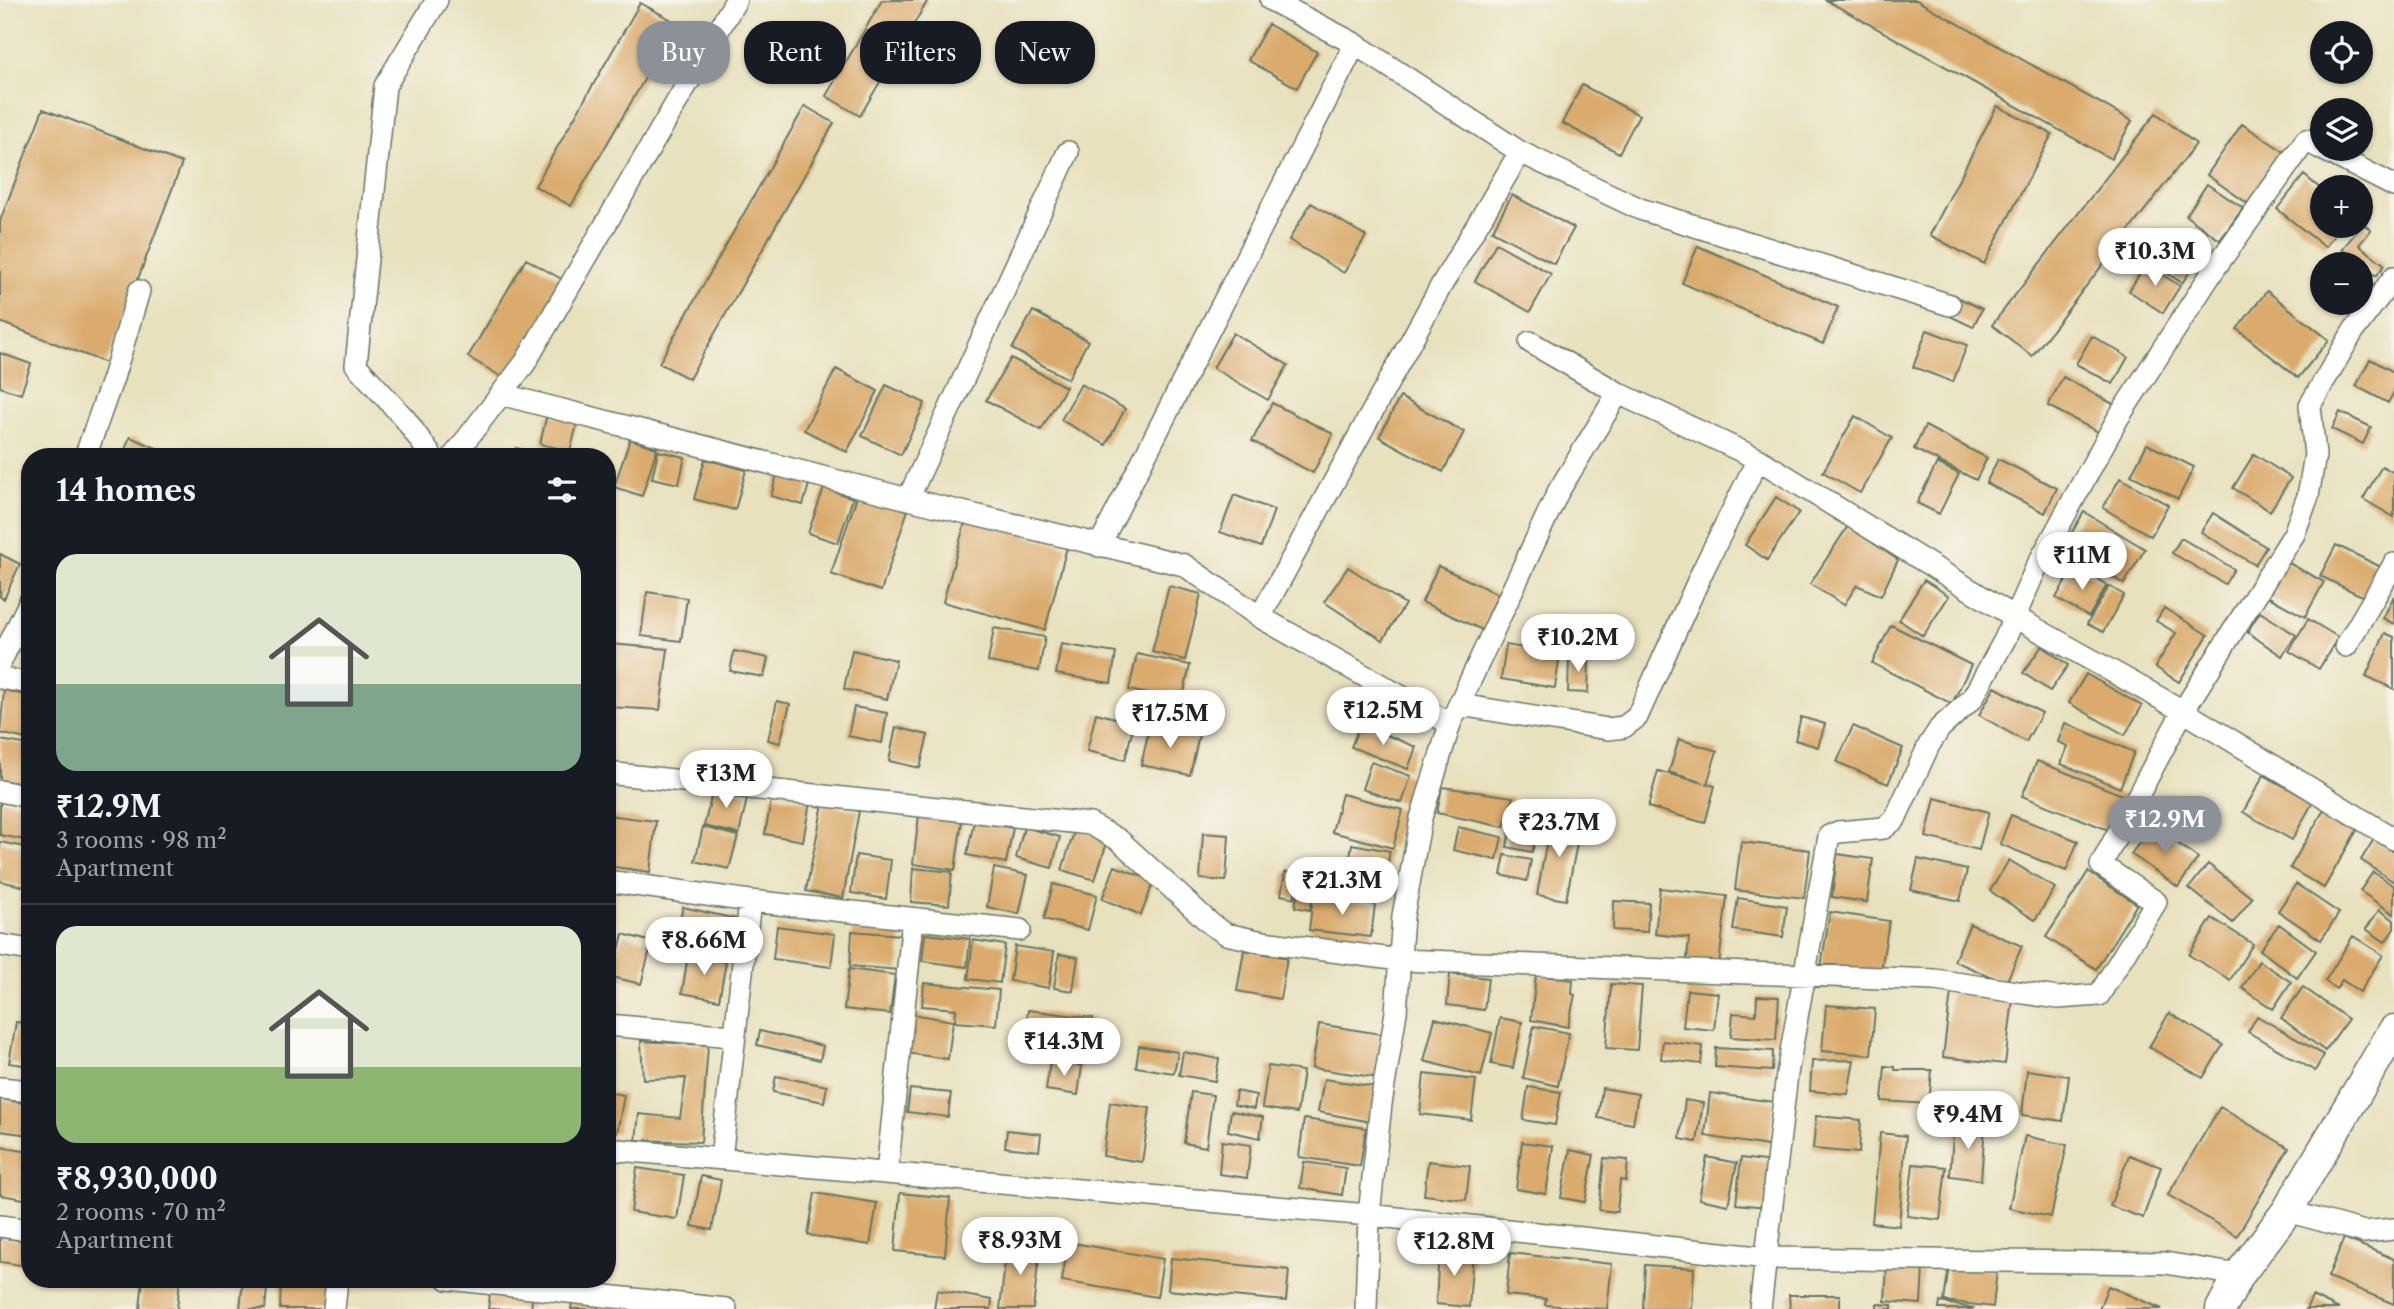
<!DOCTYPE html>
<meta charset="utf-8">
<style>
:root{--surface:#171b24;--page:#242831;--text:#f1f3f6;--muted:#9ea1a6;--line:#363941;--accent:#8c9099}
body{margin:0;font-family:"Libre Caslon Text",serif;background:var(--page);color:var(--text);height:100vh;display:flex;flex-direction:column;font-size:26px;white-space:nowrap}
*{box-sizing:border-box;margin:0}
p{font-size:23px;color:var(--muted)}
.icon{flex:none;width:38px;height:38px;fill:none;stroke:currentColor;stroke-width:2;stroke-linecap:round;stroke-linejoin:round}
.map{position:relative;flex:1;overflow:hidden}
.panel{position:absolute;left:21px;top:448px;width:595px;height:840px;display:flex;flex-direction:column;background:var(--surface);border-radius:28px;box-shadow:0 2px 5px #0004}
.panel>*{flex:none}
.hud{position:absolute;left:637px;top:21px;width:665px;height:63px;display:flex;gap:14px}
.tools{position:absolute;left:2310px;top:21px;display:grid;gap:14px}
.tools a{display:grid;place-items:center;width:63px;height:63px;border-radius:50%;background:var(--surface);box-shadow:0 2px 5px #0004;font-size:35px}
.price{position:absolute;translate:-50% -60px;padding:0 16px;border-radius:24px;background:#fff;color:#222;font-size:23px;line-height:46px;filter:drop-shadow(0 2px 4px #0008)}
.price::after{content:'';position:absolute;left:50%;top:42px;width:21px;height:16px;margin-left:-10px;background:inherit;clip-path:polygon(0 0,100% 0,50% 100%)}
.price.on{background:var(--accent);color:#fff}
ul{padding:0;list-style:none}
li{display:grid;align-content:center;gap:14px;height:371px;padding:0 35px}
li+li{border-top:2px solid var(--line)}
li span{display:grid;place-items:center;height:217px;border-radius:21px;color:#555}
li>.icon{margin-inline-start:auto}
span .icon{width:126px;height:126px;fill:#fffc;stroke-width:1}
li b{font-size:30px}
h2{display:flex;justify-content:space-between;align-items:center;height:84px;padding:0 35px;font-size:30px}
.chip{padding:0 24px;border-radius:28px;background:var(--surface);box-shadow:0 2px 5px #0004;font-size:24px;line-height:63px}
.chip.on{background:var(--accent);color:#fff}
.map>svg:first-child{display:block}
.building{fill:#daab6d}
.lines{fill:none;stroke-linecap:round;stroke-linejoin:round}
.street-casing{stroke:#657664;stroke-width:24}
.secondary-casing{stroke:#657664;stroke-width:33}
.street{stroke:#fff;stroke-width:21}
.secondary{stroke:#fff;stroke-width:30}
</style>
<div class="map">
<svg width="2394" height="1309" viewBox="0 0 2394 1309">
<rect width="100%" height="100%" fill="#f7f3e8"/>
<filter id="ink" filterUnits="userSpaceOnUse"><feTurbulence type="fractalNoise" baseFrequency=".0143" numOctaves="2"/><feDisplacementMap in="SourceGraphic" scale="14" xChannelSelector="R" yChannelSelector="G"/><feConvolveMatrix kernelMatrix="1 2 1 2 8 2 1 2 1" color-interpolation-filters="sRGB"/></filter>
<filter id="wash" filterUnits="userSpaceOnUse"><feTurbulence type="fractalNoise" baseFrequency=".00686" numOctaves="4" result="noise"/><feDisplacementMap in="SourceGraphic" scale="28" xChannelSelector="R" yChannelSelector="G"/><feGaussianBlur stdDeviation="1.57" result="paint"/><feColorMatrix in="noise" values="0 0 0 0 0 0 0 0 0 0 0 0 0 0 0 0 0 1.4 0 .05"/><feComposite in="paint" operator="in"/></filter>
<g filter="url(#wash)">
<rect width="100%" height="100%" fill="#e8e1be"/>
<g id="blocks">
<!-- building -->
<path class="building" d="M882,0h46l-68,116 -34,-20z
M1826,0h90l216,121 -21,38z
M640,3l37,20 -106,183 -36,-20z
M1268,24l49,28 -20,36 -49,-28z
M1582,85l57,30 -20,38 -57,-30z
M805,106l29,17 -145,256 -30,-16z
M1997,106l55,28 -68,130 -54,-29z
M43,109l139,54 -76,200 -106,-41v-101z
M2156,113l40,31 -164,212 -40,-31z
M2242,124l44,29 -36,52 -43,-30z
M2304,175l18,15v36h20l-17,21 -48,-38z
M2207,184l36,24 -23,32 -34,-24z
M1512,195l62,33 -20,36 -62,-33z
M1311,203l55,33 -22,37 -55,-33z
M2363,224l8,6 -12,15 26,20 -9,11 -34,-27z
M2155,231l43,29 -16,23 -43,-29z
M1496,243l55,31 -21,38 -55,-31z
M1698,246l140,61 -15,37 -141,-61z
M526,259l39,22 -58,99 -39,-23z
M2146,264l34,22 -17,27 -34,-22z
M2267,291l62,49 -31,38 -61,-49z
M1959,298l23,11 -9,18 -23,-11z
M1033,311l55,30 -20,38 -56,-30z
M1927,330l40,15 -14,37 -40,-15z
M1233,333l55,32 -20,35 -55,-32z
M2092,336l36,21 -15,27 -37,-20z
M0,353l31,11 -10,30 -21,-7z
M1011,358l55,29 -25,43 -55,-30z
M2370,359l24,13v20l-6,11 -32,-17z
M836,369l42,22 -31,61 -43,-22z
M2063,377l52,28 -15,28 -52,-27z
M1081,384l44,25 -19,36 -45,-25z
M886,385l39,18 -24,52 -39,-19z
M1400,397l64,35 -21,40 -64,-35z
M1272,403l61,31 -20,39 -61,-32z
M2340,412l31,15 -8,17 -31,-15z
M547,414l31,7 -8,30 -30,-7z
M1855,416l37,22 -32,55 -37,-21z
M1925,426l62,32 -11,22 -62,-31z
M130,437l48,20h-56z
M630,439l27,9 -15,48 -28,-9z
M2147,444l47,23 -16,32 -47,-24z
M516,448l29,8v1h-31z
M658,451l27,6 -6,27 -27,-6z
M2254,454l37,24 -21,33 -37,-23z
M705,459l41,11 -11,40 -41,-11z
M1998,459l59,29 -12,25 -59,-30z
M1937,463l22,11 -20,40 -22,-11z
M2382,466l12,7v44l-31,-18z
M778,471l32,10 -7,24 -32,-9z
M2120,478l48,27 -17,31 -48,-28z
M824,488l29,10 -15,45 -30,-10z
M858,493l50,17 -27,81 -50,-17z
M1234,495l40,15 -13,37 -41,-15z
M1776,497l23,15 -32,48 -22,-15z
M2084,512l61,37 -21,35 -61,-37z
M2213,513l53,34 -11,18 -54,-33z
M966,519l101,28 -22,83 -102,-28z
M1848,526l50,34 -17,36 -24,-11 -13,20 -34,-21z
M2181,538l53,31 -9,15 -53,-31z
M2336,545l45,22 -15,31 -46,-22z
M0,554l20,10 -16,35 -4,-2z
M2285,561l39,21 -19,35 -38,-21z
M1438,566l60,28 -16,36 -60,-28z
M2074,566l33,19 -18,32 -33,-19z
M1348,567l57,37 -22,36 -59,-38z
M1924,580l25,16 -26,40 -24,-16z
M1169,586l32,8 -16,66 -33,-8z
M2109,586l15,9 -21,37 -16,-8z
M647,592l40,6 -6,43 -40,-5z
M2394,596v28l-11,-6z
M2164,608l44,27 -29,47 -24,-15 21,-34 -20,-12z
M2260,612l36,23 -14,21 -35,-24z
M2308,619l30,18 -19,32 -30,-18z
M1891,625l80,40 -19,39 -80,-41z
M994,628l51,9 -6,34 -51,-9z
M2385,633l9,4v52l-28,-13z
M610,644l58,5 -8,61 -51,-3z
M1061,644l55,9 -5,30 -55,-9z
M1506,645l54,9 -5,34 -54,-9z
M2042,646l26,19 -18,26 -27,-18z
M852,650l44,10 -9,39 -43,-10z
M734,651l34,7 -4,19 -34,-6z
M1137,654l53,11 -8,36 -53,-11z
M1569,656l20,1 -1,36 -20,-1z
M2086,674l56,32 -17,29 -56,-32z
M1995,687l47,26 -16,29 -47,-27z
M4,690l26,6v44l-30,-7z
M777,701l13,3 -10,39 -12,-3z
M854,707l33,6 -5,30 -34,-7z
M1096,713l38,10 -9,37 -38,-9z
M1801,717l24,7 -7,23 -23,-7z
M2065,723l69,29 -14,36 -59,-24 7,-18 -10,-4z
M1360,724l56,23 -8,22 -57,-22z
M1150,725l49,10 -9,40 -49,-10z
M1853,726l50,22 -15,36 -51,-22z
M896,727l32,8 -8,33 -31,-7z
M1679,739l38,12 -10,33 8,2 -10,37 -57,-16 10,-36 46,12 -35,-11z
M0,740l30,5v40l-30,-5z
M2037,761l88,35 -14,35 -89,-35z
M1371,762l40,14 -9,27 -40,-14z
M2264,775l49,27 -21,38 -49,-28z
M714,785l34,9 -9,40 -35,-8z
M1442,787l71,10 -9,30 -67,-14z
M1342,794l61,16 -10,38 -61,-16z
M772,795l38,7 -7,39 -38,-7z
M1935,798l54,14 -10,38 -53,-13z
M0,800l30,6v35l-30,-6z
M823,804l36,7 -16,87 -37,-7z
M2325,808l33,20 -34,60 -34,-20z
M607,815l49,6 -6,51 -43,-6z
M919,815l43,6 -7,49 -42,-6z
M2011,815l67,26 -12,30 -66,-27z
M1551,818l30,5 -15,77 -29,-5z
M1512,819l29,1 -9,32 -25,-5z
M974,821l39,7 -7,35 -39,-8z
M2152,825l46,33 -20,29 -47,-33z
M703,827l35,9 -9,33 -34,-8z
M1024,827l36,10 -8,31 -36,-10z
M1458,827l44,10 -5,23 -44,-10z
M1075,829l33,10 -13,41 -33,-10z
M1203,833l26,2 -3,46 -26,-2z
M2374,839l20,13v30l-33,-22z
M0,842l30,6v40l-30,-7z
M1741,842l69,8 -6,48 -69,-8z
M1352,844l38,7 -5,27 -37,-7z
M1837,854l36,5 -6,43 -35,-5z
M856,855l35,5 -5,39 -35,-6z
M1505,855l26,5 -4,21 -26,-6z
M1918,859l49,11 -7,31 -49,-11z
M2009,860l46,28 -20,32 -45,-29z
M2208,864l44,34 -19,25 -44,-35z
M1115,866l39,15 -13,34 -39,-16z
M913,868l39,4 -3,33 -38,-3z
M994,868l34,7 -9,39 -32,-7z
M1285,872l13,3 -4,23 -13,-3z
M2088,872l49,32 -41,65 -50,-32z
M2373,872l21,14v28l-34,-23z
M1053,884l44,11 -9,35 -44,-11z
M2296,884l43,29 -18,27 -43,-29z
M1660,888l67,8 -8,68 -32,-4 2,-22 -34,-4z
M1298,890l15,4 -3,16 -15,-3z
M1313,897l62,7 -4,33 -62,-7z
M1738,898l49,8 -4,31 -50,-7z
M1614,901l35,2 -2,29 -34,-2z
M683,907l53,12 -8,33 -53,-12z
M2379,910l15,10v9l-9,13 -19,-13z
M1830,912l59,9 -9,56 -59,-10z
M2212,918l41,26 -23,36 -41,-25z
M1970,924l52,22 -16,37 -52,-22z
M2279,924l37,27 -19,27 -37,-28z
M777,926l58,8 -4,33 -58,-8z
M852,931l49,4 -2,35 -49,-4z
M623,934l29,8 -11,42 -29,-7z
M925,934l45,5 -3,28 -45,-6z
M2353,936l30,19 -23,37 -18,-12 -6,9 -11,-8z
M607,940l8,1 -6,40h-2z
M973,940l32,5 -5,38 -32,-4z
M1015,946l39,6 -5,36 -39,-7z
M1244,950l43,8 -7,41 -43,-8z
M1059,954l19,3 -5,34 -19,-3z
M688,955l38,7 -7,38 -37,-7z
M2259,961l32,21 -18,27 -31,-21z
M849,969l46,6 -5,39 -46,-5z
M1450,974l38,4 -4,32 -37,-5z
M1536,975l37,5 -1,14 3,1 -7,32 -37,-7z
M924,983l75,7 -3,35 -41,-3 1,-13 -34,-3z
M1611,984l31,2 -5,64 -31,-2z
M2303,987l45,32 -23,32 -44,-33z
M1687,990l31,3 -4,37 -31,-3z
M1951,992l62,7 -8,65 -62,-7z
M1757,996l22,1 -3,43 -45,-3 2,-24 23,2z
M1826,1005l49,4 -4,46 -49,-4z
M1028,1010l65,8 -5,43 -65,-7z
M2169,1013l54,32 -20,33 -54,-31z
M912,1014l41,7 -5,38 -42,-6z
M2257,1016l67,39 -9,16 -67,-39z
M1435,1018l57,15 -11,43 -57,-15z
M1500,1018l22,4 -9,46 -22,-4z
M16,1022l14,2v42l-21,-3z
M1319,1024l68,11 -7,43 -68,-10z
M1534,1026l35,7 -11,53 -35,-8z
M760,1031l63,15 -3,14 -63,-15z
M641,1041l67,4 -7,97 -65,-2 3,-26 41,4 6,-40 -43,1z
M1663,1041l40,5 -2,18 -40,-5z
M1139,1046l39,6 -4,21 -38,-6z
M1716,1048l57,3 -1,20 -57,-4z
M1183,1052l36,7 -4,22 -36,-6z
M1854,1060l-6,34 -38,-3 2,-30z
M1050,1061l32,5 -4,29 -32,-5z
M1268,1066l35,5 -6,42 -35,-5z
M1885,1066l10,1v3h37l-3,34 -47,-3z
M2027,1070l42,6 -6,45 -41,-6z
M1424,1074l52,6 -5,40 -51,-6z
M776,1076l51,10 -3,16 -51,-10z
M1324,1079l53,8 -6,35 -53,-10z
M1528,1087l33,5 -6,33 -32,-5z
M1602,1088l36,6 -5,30 -35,-6z
M910,1089l41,4 -3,24 -41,-5z
M1236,1091l20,4 -2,14 -20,-4z
M607,1092l17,3 -7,38 -10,-2z
M1191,1092l22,3 -7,52 -22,-4z
M1710,1093l64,9 -6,44 -63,-10z
M0,1099l30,5v31l-30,-4z
M1685,1100l18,3 -6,39 -17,-3z
M1110,1102l40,6 -8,54 -39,-6z
M2220,1107l69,41 -52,88 -69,-41z
M1231,1111l32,6 -3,21 -32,-7z
M1816,1116l45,4 -2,33 -46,-4z
M1304,1119l62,9 -6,38 -61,-9z
M1954,1123l31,2 -4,55 -31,-4z
M1007,1130l34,4 -2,17 -34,-4z
M1880,1133l26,3 -7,90 -27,-3z
M2025,1136l42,9 -16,72 -42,-9z
M1222,1141l29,4 -4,33 -28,-4z
M1522,1142l31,4 -7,48 -30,-5z
M0,1147l30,5v48l-30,-5z
M1570,1150l24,5 -9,47 -24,-4z
M2129,1155l32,12 -18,51 -33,-12z
M1707,1157l30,6 -9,42 -29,-6z
M1604,1158l24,2 -2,21 -6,-1 -3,32 -18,-2z
M1741,1158l31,4 -5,45 -31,-3z
M1428,1161l42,5 -4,34 -42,-5z
M1304,1162l42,6 -4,27 -42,-7z
M1913,1164l33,3 -6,53 -33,-4z
M637,1168l47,7 -7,44 -46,-7z
M701,1176l20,4 -9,50 -20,-4z
M815,1193l62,10 -7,42 -62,-10z
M900,1193l50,5 -5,58 -50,-5z
M0,1237l30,5 -2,24 -28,-4z
M2344,1238l50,21v45l-66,-27z
M1068,1242l95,17 -6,38 -95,-16z
M1007,1243l33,4 -7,62h-33z
M1439,1249l34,3 -4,55 -33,-3z
M1510,1253l102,11 -5,45 -62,-4 1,-6 -40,-4z
M1171,1258l118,12 -3,31 -118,-11z
M1645,1265l49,3 -2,41h-49z
M1887,1265l36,3 -2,36 -36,-3z
M1949,1265l48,5 -4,37 -49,-6z
M73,1279h40v7z
M143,1279h37l-3,30h-37z
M243,1279h25l-3,30h-25z
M281,1279h47l-1,30h-47z
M2108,1286l54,23h-63z
M491,1287l42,5 -2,17h-43z
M937,1290l55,10 -1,9h-57z
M1789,1295h51v14h-50z
M2312,1296l27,13h-33z
M573,1297l26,5 -1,7h-27z
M1940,1302l33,6 -1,1h-33z
M1877,1304l15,1v4h-15z"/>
</g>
</g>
<g filter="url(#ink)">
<use href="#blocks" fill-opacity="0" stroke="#657664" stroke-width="2"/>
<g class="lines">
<!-- street casing -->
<g class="street-casing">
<path id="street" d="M1271,0l84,44 165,108 120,57 310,96
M2322,149l72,37
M1530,342l88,51 140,66 255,157 170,95 211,128
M504,395l404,104 276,66 76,52 190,107
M85,457l28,-79 26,-87
M432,457l-26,-37 -50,-55 29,-279 52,-86
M453,457l72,-94 211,-363
M908,499l160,-347
M1099,546l256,-502
M1260,617l181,-331 79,-134
M2346,646l48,-82
M0,663l30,-62
M0,678l30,5
M1460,705l148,24 16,-2 13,-10 66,-147 55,-111
M607,773l483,51 29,16 93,85 14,9 37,8 137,18 535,20 123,18 41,-3 57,-93 -55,-37 82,-154 111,-177 14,-38 7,-41 -5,-50 44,-75 40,-53
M0,791l30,6
M607,881l143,20 270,29
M0,945l30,5
M607,1025l126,11
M0,1088l30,3
M607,1149l762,66 398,43 398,5 74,12
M721,1159l29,-258
M887,1173l26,-254
M2287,1211l77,21 30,-3
M0,1226l30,4
M448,1279l278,30
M334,1309l3,-30
M1366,1309l3,-94 12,-111 15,-92 7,-96 18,-98 29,-94 108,-232 60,-99
M1760,1309l27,-235 42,-238 9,-4 46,-4 11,-9 34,-74 11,-17 32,-29 33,-60 32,-73 81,-148 97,-150 91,-128 16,9"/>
</g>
<!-- secondary casing -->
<g class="secondary-casing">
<path id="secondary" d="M2221,1309l18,-34 48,-64 107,-181"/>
</g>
<!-- street -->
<use href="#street" class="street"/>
<!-- secondary -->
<use href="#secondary" class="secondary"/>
</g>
</g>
</svg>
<div class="tools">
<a><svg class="icon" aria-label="locate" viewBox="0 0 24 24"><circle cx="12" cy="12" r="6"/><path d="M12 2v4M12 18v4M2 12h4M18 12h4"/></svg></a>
<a><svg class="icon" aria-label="layers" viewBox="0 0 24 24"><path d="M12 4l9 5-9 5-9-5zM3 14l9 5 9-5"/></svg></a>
<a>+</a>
<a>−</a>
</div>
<b class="price" style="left:2155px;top:288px">₹10.3M</b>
<b class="price" style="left:2082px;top:592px">₹11M</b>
<b class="price" style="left:1578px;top:674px">₹10.2M</b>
<b class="price" style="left:1383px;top:747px">₹12.5M</b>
<b class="price" style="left:1170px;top:750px">₹17.5M</b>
<b class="price" style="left:726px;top:810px">₹13M</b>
<b class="price on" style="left:2165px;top:856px">₹12.9M</b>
<b class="price" style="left:1559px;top:859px">₹23.7M</b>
<b class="price" style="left:1342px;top:917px">₹21.3M</b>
<b class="price" style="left:704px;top:977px">₹8.66M</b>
<b class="price" style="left:1064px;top:1078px">₹14.3M</b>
<b class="price" style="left:1968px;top:1151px">₹9.4M</b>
<b class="price" style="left:1020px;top:1277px">₹8.93M</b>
<b class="price" style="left:1454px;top:1278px">₹12.8M</b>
<div class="hud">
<a class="chip on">Buy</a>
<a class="chip">Rent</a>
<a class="chip">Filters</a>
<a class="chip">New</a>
</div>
<section class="panel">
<h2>14 homes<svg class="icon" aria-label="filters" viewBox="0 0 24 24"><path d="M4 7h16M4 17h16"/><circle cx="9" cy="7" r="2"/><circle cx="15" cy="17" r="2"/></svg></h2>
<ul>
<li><span style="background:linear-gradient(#dfe7d0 60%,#7fa58c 0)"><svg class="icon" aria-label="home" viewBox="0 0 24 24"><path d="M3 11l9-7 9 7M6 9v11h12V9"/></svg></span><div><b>₹12.9M</b><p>3 rooms · 98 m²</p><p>Apartment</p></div></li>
<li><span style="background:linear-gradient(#dfe7d0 65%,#8fb573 0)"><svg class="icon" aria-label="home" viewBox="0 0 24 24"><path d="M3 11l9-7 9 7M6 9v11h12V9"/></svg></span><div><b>₹8,930,000</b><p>2 rooms · 70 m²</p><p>Apartment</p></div></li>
</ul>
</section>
</div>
